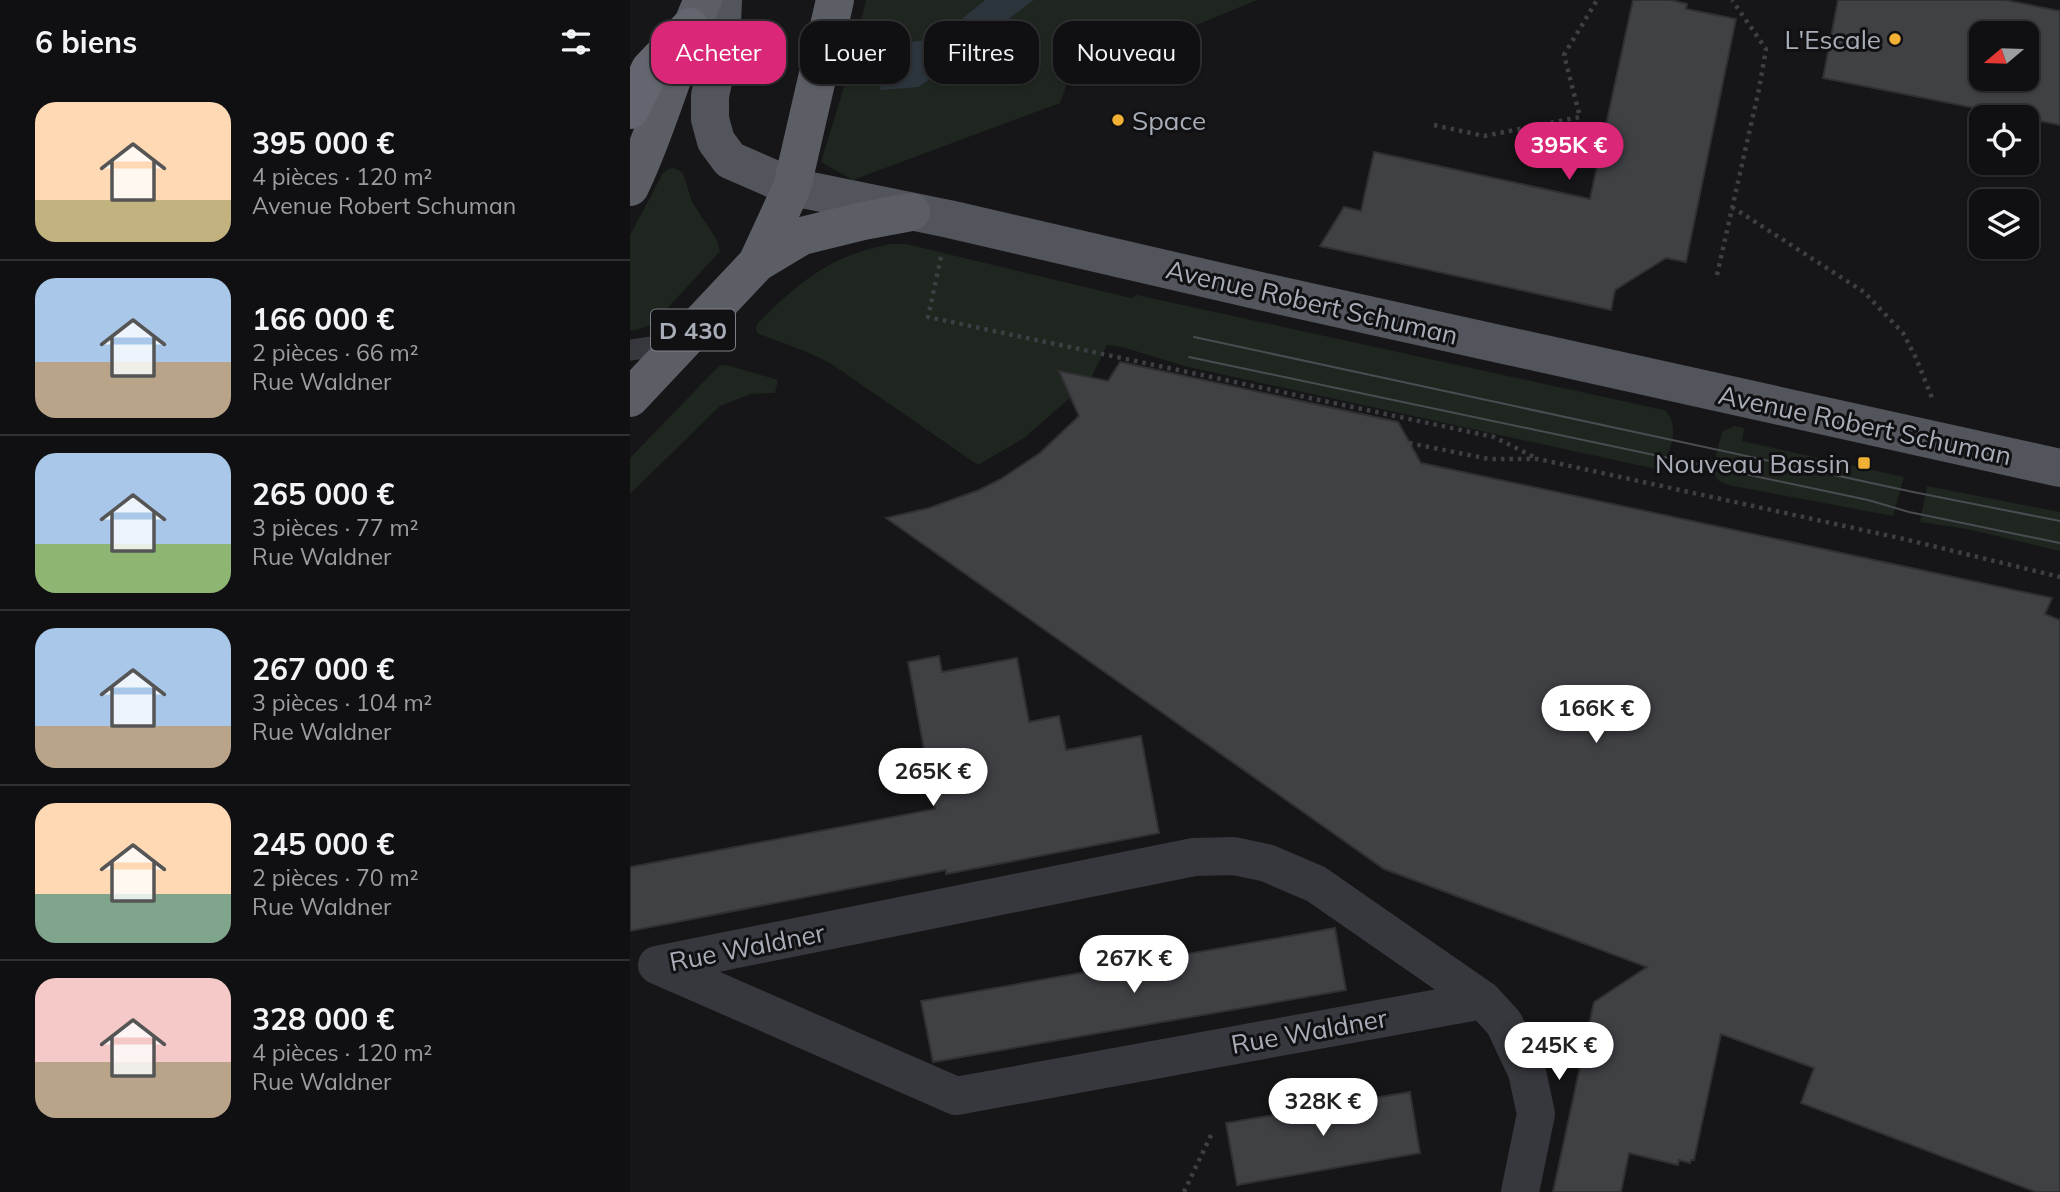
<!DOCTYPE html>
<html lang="fr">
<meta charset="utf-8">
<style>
:root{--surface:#101012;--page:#1e1e20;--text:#f1f3f6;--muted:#9c9d9f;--line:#303032;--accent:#db2777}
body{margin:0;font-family:Mulish,sans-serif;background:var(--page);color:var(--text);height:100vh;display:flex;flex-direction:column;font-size:26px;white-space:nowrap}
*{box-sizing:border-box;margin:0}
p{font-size:23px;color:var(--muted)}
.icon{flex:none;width:38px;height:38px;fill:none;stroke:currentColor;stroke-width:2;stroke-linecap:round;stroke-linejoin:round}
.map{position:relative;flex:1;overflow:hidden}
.side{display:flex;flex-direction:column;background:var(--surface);width:630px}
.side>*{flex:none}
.hud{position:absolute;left:21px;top:21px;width:665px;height:63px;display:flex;gap:14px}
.needle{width:46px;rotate:251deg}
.fabs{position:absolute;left:1339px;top:21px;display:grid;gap:14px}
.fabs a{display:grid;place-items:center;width:70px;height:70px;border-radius:14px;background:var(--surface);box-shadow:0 2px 5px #0004,0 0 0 2px var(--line);font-size:35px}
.price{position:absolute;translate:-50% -60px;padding:0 16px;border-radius:24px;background:#fff;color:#222;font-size:23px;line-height:46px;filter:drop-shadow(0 2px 4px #0008)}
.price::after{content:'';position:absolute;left:50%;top:42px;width:21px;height:16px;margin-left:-10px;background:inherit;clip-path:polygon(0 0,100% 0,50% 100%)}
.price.selected{background:var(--accent);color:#fff}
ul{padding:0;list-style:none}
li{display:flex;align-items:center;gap:21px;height:175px;padding:0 35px}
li+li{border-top:2px solid var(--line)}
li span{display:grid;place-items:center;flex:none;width:196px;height:140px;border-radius:21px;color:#555}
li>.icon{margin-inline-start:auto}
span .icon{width:84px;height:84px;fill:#fffc;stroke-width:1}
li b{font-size:30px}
h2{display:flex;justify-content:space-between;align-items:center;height:84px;padding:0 35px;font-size:30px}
.chip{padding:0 24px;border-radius:21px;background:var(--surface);box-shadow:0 2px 5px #0004,0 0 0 2px var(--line);font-size:24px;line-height:63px}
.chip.selected{background:var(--accent);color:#fff}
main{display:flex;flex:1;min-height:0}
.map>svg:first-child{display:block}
.green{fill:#1e261f}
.water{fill:#2c353c}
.building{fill:#404145;stroke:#303034;stroke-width:2;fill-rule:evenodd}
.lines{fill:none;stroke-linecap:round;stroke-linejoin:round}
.path{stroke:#3d3f44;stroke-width:4.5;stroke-dasharray:3.5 5;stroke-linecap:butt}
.service{stroke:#37383d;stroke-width:21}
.minor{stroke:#37383d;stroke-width:38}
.primary{stroke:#53555c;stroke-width:38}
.trunk{stroke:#5b5e65;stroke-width:38}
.motorway{stroke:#63666e;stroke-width:38}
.tram{stroke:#4a4c52;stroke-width:2}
.poi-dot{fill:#f2b134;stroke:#111113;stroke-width:2.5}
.labels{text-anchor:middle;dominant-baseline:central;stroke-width:6;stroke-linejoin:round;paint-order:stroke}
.shield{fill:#111113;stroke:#7b7e86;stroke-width:2}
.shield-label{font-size:24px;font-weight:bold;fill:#a8adb8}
.poi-label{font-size:26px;fill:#a8adb8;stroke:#111113;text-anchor:end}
.street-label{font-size:26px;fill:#a8adb8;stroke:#111113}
</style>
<main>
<section class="side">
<h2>6 biens<svg class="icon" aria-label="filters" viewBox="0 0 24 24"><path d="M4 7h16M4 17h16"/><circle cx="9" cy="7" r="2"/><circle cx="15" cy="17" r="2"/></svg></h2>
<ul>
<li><span style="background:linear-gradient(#ffd9b3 70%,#c2b280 0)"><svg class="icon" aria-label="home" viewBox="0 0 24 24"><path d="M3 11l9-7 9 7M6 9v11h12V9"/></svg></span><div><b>395 000 €</b><p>4 pièces · 120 m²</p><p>Avenue Robert Schuman</p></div></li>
<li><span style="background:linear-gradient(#a9c7e8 60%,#b9a48a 0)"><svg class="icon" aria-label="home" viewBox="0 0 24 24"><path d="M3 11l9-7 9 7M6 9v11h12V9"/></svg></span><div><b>166 000 €</b><p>2 pièces · 66 m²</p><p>Rue Waldner</p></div></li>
<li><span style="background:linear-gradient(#a9c7e8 65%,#8fb573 0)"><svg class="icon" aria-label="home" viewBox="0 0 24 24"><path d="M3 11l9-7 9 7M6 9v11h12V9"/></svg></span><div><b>265 000 €</b><p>3 pièces · 77 m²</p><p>Rue Waldner</p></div></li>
<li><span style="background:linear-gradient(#a9c7e8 70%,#b9a48a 0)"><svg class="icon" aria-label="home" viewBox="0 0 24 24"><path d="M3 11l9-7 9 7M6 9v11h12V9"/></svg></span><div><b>267 000 €</b><p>3 pièces · 104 m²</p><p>Rue Waldner</p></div></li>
<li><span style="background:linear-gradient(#ffd9b3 65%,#7fa58c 0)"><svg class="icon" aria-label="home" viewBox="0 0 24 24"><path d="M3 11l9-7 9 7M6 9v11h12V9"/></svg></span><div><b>245 000 €</b><p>2 pièces · 70 m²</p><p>Rue Waldner</p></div></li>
<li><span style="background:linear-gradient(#f6c9c9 60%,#b9a48a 0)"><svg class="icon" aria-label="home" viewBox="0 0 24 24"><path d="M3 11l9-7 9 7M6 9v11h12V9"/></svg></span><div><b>328 000 €</b><p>4 pièces · 120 m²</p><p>Rue Waldner</p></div></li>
</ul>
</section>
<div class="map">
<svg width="1430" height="1192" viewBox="0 0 1430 1192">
<rect width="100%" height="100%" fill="#161618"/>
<!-- green -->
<path class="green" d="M236,0h119l-48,39 -48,5 30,43 115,-87h223l-126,52 -25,3 -19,8 -18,16 -9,24 -207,77 -32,-18 20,-65z
M44,168l9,5 9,29 25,38 3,11 -67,73 -16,6h-7v-95l33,-62 5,-4z
M261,244h15l225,54 6,-3 527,115c17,12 8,48 -8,59l-468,-102 -66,-20 -15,-2 -16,33 -32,-6 12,25 -47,41 -46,27 -148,-102 -23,-11 -50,-19 -1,-6 2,-4c42,-42 73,-68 133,-79z
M89,366l8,-1 51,15 -3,13 -24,1 -31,12 -90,88v-36z
M1104,426l10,2 -2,13 162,36 -11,39 -165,-31 -9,-4 -7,-10 10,-39z
M1297,486l133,26v39l-93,-22 -47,-7z"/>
<!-- water -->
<path class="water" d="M355,0h49l-115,87 -39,3 8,-46 49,-5z"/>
<!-- building -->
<path class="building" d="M1003,0h38l16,4 -1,5 50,10 -50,243 -20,-4 -51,32 -4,20 -291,-64 24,-39 17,4 13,-59 216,47z
M1208,0h167l55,11v114l-237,-47zM1351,33h45v46h-45z
M490,362l278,60 23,41 631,135 -7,16 15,6v572h-24l-235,-89 13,-35 -93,-34 -27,126h-3l-1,3 -11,-3 -1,5 -49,-12 -8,39h-68l41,-190 53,-35 -263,-98 -498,-351 43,-10 50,-18 22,-11 39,-26 39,-37 -20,-45 49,10z
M309,656l3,16 75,-14 12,64 30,-6 7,34 75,-14 18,97 -213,41v-4l-316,61v-64l305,-58 -27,-147z
M705,928l11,62 -413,72 -12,-61z
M780,1092l10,61 -183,32 -11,-62z"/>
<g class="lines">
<!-- path -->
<path class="path" d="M804,125l50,11 96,-19 -16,-62 33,-55
M1102,207l132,85 39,41 13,25 16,40
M311,257l-13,60 566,120 44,22
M1087,275l42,-186 7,-40 -34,-49
M779,443l80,16h49l366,80 156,38
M554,1192l28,-59"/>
<!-- service -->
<path class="service" d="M0,350l49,-7"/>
<!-- minor -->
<path class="minor" d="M853,1000l-527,96 -299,-131 537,-108 40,-1 33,7 49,21 167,116 21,23 23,49 9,42 -16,78"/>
<!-- primary -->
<path class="primary" d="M93,0l-2,44 -11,52v23l6,22 14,19 62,27 157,32 311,72 800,177"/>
<!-- trunk -->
<path class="trunk" d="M0,187c29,-60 45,-126 73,-187
M127,263l45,-27 61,-15 48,-9
M0,398l127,-135 35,-76 43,-187"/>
<!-- motorway -->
<path class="motorway" d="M0,110l20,-41 40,-42"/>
<!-- tram -->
<path class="tram" d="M564,337l719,155 147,29
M559,357l679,143 41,12 151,31"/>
</g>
<!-- markers -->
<g class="poi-dot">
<circle cx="1265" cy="39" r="7"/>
<circle cx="488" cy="120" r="7"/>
<rect x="1227" y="456" width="14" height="14" rx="3.5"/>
</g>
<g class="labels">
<!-- shield labels -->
<rect class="shield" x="21" y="309.5" width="84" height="41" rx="5"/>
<g class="shield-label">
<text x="63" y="330">D 430</text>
</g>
<!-- poi labels -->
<g class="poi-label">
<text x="1251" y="39">L'Escale</text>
<text x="502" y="120" text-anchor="start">Space</text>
<text x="1220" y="463">Nouveau Bassin</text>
</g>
<!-- street labels -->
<g class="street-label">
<text transform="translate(682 302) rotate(13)">Avenue Robert Schuman</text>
<text transform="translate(1235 425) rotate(12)">Avenue Robert Schuman</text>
<text transform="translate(117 947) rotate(-11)">Rue Waldner</text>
<text transform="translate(679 1031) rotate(-10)">Rue Waldner</text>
</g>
</g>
</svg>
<div class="fabs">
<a><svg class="needle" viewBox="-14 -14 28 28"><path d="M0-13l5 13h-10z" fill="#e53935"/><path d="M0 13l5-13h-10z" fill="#9c9d9f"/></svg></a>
<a><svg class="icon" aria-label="locate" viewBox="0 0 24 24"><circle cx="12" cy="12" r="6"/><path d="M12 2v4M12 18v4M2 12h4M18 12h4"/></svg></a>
<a><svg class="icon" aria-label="layers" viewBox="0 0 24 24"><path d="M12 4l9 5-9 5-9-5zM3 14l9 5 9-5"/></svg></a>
</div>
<b class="price selected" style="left:939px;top:182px">395K €</b>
<b class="price" style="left:966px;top:745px">166K €</b>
<b class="price" style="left:303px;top:808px">265K €</b>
<b class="price" style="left:504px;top:995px">267K €</b>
<b class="price" style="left:929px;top:1082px">245K €</b>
<b class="price" style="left:693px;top:1138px">328K €</b>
<div class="hud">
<a class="chip selected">Acheter</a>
<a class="chip">Louer</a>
<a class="chip">Filtres</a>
<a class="chip">Nouveau</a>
</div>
</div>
</main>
